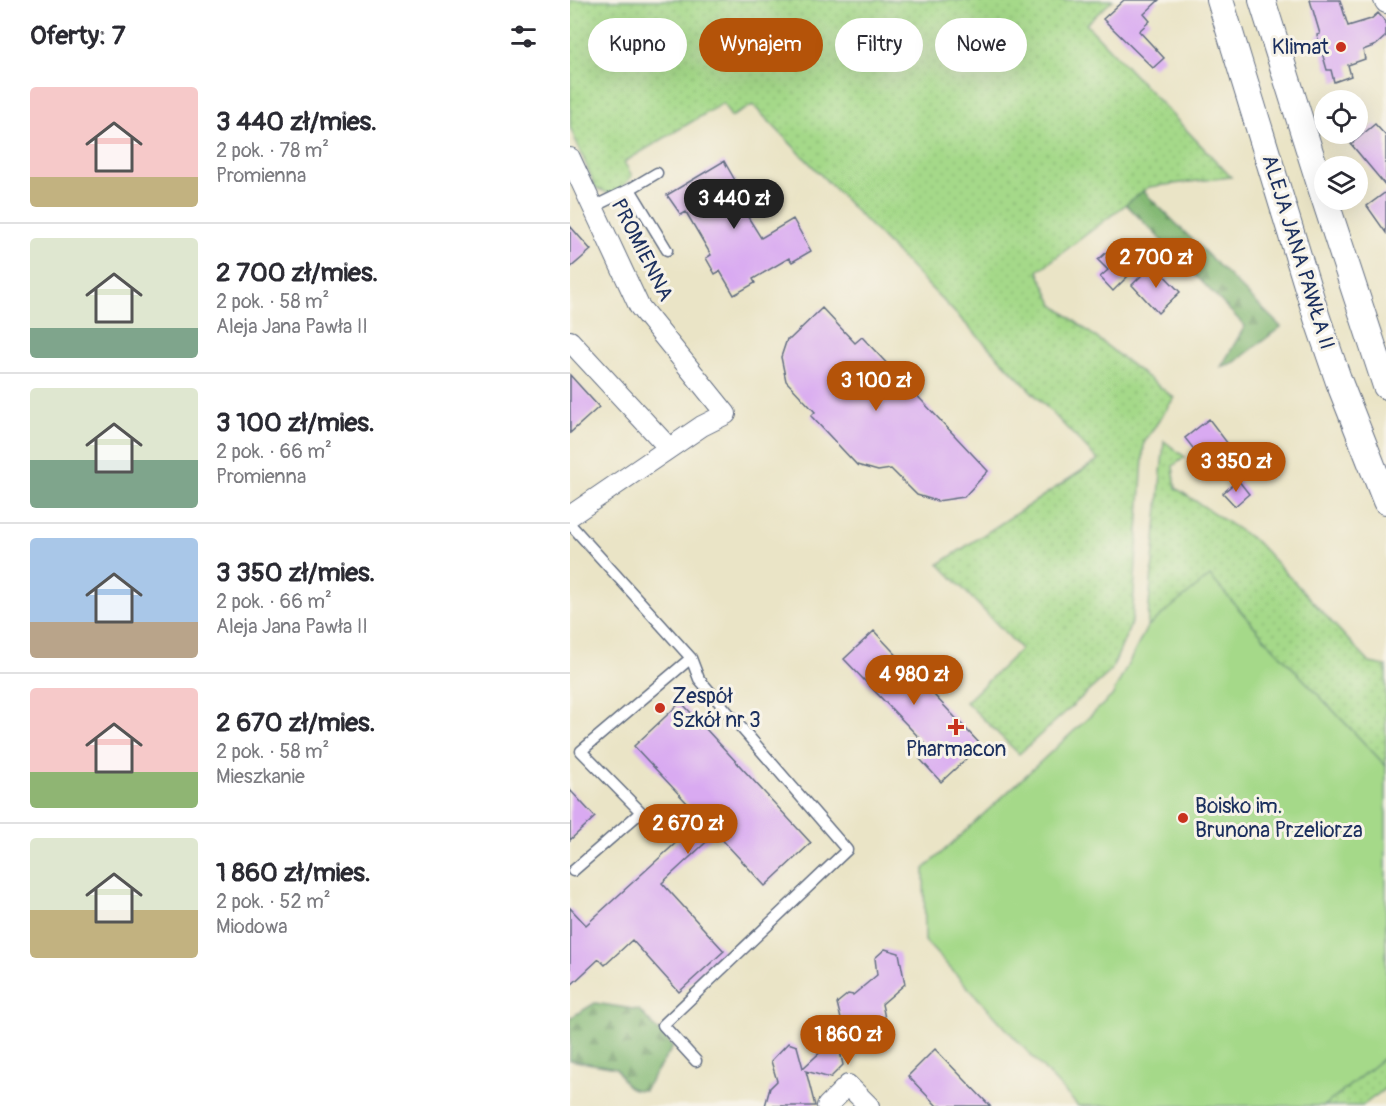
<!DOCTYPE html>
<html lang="pl">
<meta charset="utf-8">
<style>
:root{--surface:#fff;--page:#f2f2f3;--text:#2b2b33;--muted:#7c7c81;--line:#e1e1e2;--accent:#b45309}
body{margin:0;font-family:Pangolin,sans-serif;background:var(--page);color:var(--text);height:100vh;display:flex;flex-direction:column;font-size:22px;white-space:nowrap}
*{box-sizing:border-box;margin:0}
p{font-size:20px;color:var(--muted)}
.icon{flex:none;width:33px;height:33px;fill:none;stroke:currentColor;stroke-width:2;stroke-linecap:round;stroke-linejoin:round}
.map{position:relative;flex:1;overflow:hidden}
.details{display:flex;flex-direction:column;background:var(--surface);width:570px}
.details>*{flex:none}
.hud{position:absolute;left:18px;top:18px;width:570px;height:54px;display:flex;gap:12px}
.fabs{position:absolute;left:744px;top:90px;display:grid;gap:12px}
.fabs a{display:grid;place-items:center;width:54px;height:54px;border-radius:50%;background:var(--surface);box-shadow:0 6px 24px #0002;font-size:30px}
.price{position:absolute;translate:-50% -51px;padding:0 14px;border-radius:21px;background:var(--accent);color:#fff;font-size:20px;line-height:39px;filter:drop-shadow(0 2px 3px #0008)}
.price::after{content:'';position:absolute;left:50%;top:36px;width:18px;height:14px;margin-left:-9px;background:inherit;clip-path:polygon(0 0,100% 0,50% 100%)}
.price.on{background:#222;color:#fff}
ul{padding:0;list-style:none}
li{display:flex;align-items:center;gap:18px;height:150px;padding:0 30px}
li+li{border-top:2px solid var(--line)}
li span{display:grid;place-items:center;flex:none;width:168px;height:120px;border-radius:6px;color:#555}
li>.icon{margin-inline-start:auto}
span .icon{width:72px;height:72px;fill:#fffc;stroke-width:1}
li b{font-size:26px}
h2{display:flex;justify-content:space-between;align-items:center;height:72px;padding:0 30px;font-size:26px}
.tag{padding:0 21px;border-radius:27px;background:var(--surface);box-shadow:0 6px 24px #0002;font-size:21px;line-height:54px}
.tag.on{background:var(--accent);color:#fff}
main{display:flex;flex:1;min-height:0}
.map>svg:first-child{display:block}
.grass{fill:url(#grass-dots);stroke:#608474;stroke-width:1.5}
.forest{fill:url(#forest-firs);stroke:#50746a;stroke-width:1.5}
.pitch{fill:#a5d989;stroke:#608474;stroke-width:1.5}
.building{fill:#d9aaf1}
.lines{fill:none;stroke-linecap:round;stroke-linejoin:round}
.service-casing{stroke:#636e82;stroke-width:13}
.minor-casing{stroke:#636e82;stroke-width:22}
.tertiary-casing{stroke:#636e82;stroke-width:28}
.service{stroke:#fff;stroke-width:10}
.minor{stroke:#fff;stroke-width:20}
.tertiary{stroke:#fff;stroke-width:26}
.poi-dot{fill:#c8321e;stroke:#f7f3e8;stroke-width:2}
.labels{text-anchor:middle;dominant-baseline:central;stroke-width:6;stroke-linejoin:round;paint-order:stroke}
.poi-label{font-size:21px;fill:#1b2f5e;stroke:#f7f3e8;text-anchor:start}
.street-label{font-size:21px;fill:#1b2f5e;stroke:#f7f3e8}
</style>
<main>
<section class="details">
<h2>Oferty: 7<svg class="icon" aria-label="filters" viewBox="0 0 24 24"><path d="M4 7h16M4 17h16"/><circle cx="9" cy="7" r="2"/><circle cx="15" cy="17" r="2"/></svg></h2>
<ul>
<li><span style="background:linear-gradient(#f6c9c9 75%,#c2b280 0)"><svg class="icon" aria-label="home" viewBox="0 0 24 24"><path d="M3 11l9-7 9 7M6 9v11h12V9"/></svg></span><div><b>3 440 zł/mies.</b><p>2 pok. · 78 m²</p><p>Promienna</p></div></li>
<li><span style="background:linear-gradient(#dfe7d0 75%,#7fa58c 0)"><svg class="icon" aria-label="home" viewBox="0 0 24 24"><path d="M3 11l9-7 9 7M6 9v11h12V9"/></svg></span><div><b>2 700 zł/mies.</b><p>2 pok. · 58 m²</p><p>Aleja Jana Pawła II</p></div></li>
<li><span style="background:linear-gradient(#dfe7d0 60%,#7fa58c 0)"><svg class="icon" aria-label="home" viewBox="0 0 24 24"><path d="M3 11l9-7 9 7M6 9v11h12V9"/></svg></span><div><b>3 100 zł/mies.</b><p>2 pok. · 66 m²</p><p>Promienna</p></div></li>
<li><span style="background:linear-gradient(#a9c7e8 70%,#b9a48a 0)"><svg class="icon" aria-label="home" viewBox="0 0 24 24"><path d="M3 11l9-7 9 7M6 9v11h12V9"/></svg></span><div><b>3 350 zł/mies.</b><p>2 pok. · 66 m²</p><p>Aleja Jana Pawła II</p></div></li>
<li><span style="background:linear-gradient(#f6c9c9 70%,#8fb573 0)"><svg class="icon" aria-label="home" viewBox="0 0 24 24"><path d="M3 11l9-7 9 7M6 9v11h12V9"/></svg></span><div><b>2 670 zł/mies.</b><p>2 pok. · 58 m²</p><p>Mieszkanie</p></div></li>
<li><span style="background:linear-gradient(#dfe7d0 60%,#c2b280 0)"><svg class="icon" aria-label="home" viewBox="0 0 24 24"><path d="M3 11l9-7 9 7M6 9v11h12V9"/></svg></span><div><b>1 860 zł/mies.</b><p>2 pok. · 52 m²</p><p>Miodowa</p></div></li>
</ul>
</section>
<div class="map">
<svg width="816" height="1106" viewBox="0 0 816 1106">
<defs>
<pattern id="grass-dots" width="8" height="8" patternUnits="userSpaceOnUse" patternTransform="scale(1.5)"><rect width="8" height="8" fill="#a5d989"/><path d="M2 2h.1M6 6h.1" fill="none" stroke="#8dbb79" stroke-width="1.8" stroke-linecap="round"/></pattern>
<pattern id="forest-firs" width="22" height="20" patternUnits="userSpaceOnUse" patternTransform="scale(1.5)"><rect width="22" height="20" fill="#84b975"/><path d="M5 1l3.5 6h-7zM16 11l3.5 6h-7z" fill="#6b9763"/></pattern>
</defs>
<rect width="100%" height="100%" fill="#f7f3e8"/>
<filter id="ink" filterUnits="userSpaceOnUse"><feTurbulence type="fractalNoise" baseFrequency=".0167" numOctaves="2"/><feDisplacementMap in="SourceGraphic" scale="12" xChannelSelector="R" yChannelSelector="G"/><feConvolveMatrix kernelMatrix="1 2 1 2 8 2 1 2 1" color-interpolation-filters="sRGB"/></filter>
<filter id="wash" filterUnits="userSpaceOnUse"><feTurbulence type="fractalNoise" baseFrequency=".008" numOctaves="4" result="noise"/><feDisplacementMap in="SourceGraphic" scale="24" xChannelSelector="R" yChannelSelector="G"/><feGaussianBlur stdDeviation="1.35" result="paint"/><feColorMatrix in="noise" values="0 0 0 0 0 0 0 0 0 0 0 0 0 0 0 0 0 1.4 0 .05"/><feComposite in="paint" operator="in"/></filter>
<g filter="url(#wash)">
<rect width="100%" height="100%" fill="#eae4c6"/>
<!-- grass -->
<path class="grass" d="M0,0h543l-27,24 145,153 -82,10 -111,84 15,33 121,94 -30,45 -12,179 -21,49 -92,83 -53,-52 55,-53 -82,-85 159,-104 -345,-355 -22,12 -8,-14 -99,59 8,14 -17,20 -19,-8 -26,-61z
M594,441l21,16 -12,9 3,22 81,54 113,121 16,3v100l-120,-126 -56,-63 -63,50z
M816,1056v32l-24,18h-38z"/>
<!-- forest -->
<path class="forest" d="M573,191l138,136 -46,35 -14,5 24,-41 -119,-122z
M25,1003l44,7 34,37 -29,43c-19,0 -19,-7 -28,-22l-46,-8v-42z"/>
<!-- pitch -->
<path class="pitch" d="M640,576l56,64 120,126v290l-62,50h-246l-153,-165 -1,-72 188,-173 35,-69z"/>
<g id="blocks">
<!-- building -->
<path class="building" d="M554,0h35l-15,14 6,7 -11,10 25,27 -11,10 -50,-49z
M740,0h30l8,26 23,-7 7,-6 8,9v14l-10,9 -13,5 2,9 -17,6 3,11 -17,6 -3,-12h-4l-10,-35 3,-1z
M805,124l11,12v50l-35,-42z
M154,161l12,21 -3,3 8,14 -3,2 23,37 32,-19 18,32 -19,11 -3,-4 -36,21 2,4 -21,12 -14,-24 -5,3 -9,-16 5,-3 -25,-43 -5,3 -14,-20z
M816,192v41l-19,-27z
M0,226l21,24 -21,18z
M540,249l22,23 -19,19 -13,-14 8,-7 -10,-10z
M583,264l27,28 -22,21 -26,-28z
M252,308l33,35 7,-6 126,134 -24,26 -27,4 -20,-6 -26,-26 -13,2 -21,-6 -46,-49 4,-4 -29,-31 -5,-24 6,-18h3z
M0,375l29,32 -29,26z
M639,419l19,25 -25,17 -18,-23z
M668,480l11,14 -14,12 -12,-13z
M304,631l107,114 -40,37 -21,-23 10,-10 -86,-90z
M111,702l130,141 -46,43 -49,-53 -54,50 62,68 -45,41 -47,-52 -27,25 -6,-6 -29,27v-78l16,17 116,-106 -68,-73z
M0,790l25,27 -25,23z
M315,949l14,4 6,31 -23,20 3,14 -11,10 -21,-7 -9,10 -7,-28 11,-9 5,1 24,-20 -2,-17z
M218,1043l9,3 6,22 23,-21 14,4 3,14 -13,13 -24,-7 9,35h-50l5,-18 7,-7 -6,-20z
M365,1049l55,57h-53l-29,-30z"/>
</g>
</g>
<g filter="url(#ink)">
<use href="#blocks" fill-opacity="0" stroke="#636e82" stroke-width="1.5"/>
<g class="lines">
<!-- service casing -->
<g class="service-casing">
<path id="service" d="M60,189l37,61
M23,207l37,-18 27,-16
M0,524l121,134 8,21 148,171 -184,175 33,36
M3,871l68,-59 -60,-61 110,-93"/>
</g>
<!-- minor casing -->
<g class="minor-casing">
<path id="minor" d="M814,0l2,3
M0,158l69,148 87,108 -24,12 -132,90
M0,341l99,107
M257,1106l21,-21 21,21"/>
</g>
<!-- tertiary casing -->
<g class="tertiary-casing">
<path id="tertiary" d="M650,0l97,318 22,64 47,119
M692,0l62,197
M755,200l61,186"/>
</g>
<!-- service -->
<use href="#service" class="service"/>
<!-- minor -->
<use href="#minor" class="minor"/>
<!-- tertiary -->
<use href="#tertiary" class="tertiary"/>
</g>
</g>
<!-- markers -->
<g class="poi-dot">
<circle cx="771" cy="47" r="6"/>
<circle cx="90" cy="708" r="6"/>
<path d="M383 718h6v6h6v6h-6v6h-6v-6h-6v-6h6z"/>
<circle cx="613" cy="818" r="6"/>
</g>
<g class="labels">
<!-- poi labels -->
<g class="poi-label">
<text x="759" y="47" text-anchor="end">Klimat</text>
<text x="102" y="696">Zespół<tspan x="102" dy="24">Szkół nr 3</tspan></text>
<text x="386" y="749" text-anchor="middle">Pharmacon</text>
<text x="625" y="806">Boisko im.<tspan x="625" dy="24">Brunona Przeliorza</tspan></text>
</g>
<!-- street labels -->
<g class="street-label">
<text transform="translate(72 250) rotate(63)">PROMIENNA</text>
<text transform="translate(728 252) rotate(73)">ALEJA JANA PAWŁA II</text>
</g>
</g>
</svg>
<div class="fabs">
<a><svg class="icon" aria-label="locate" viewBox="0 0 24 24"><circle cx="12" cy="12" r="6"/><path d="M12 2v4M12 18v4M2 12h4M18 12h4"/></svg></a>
<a><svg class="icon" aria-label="layers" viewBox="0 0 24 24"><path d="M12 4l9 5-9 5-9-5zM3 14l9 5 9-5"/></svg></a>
</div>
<b class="price on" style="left:164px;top:230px">3 440 zł</b>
<b class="price" style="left:586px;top:289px">2 700 zł</b>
<b class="price" style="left:306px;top:412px">3 100 zł</b>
<b class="price" style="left:666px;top:493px">3 350 zł</b>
<b class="price" style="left:344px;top:706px">4 980 zł</b>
<b class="price" style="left:118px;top:855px">2 670 zł</b>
<b class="price" style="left:278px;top:1066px">1 860 zł</b>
<div class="hud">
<a class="tag">Kupno</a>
<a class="tag on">Wynajem</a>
<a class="tag">Filtry</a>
<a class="tag">Nowe</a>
</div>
</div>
</main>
